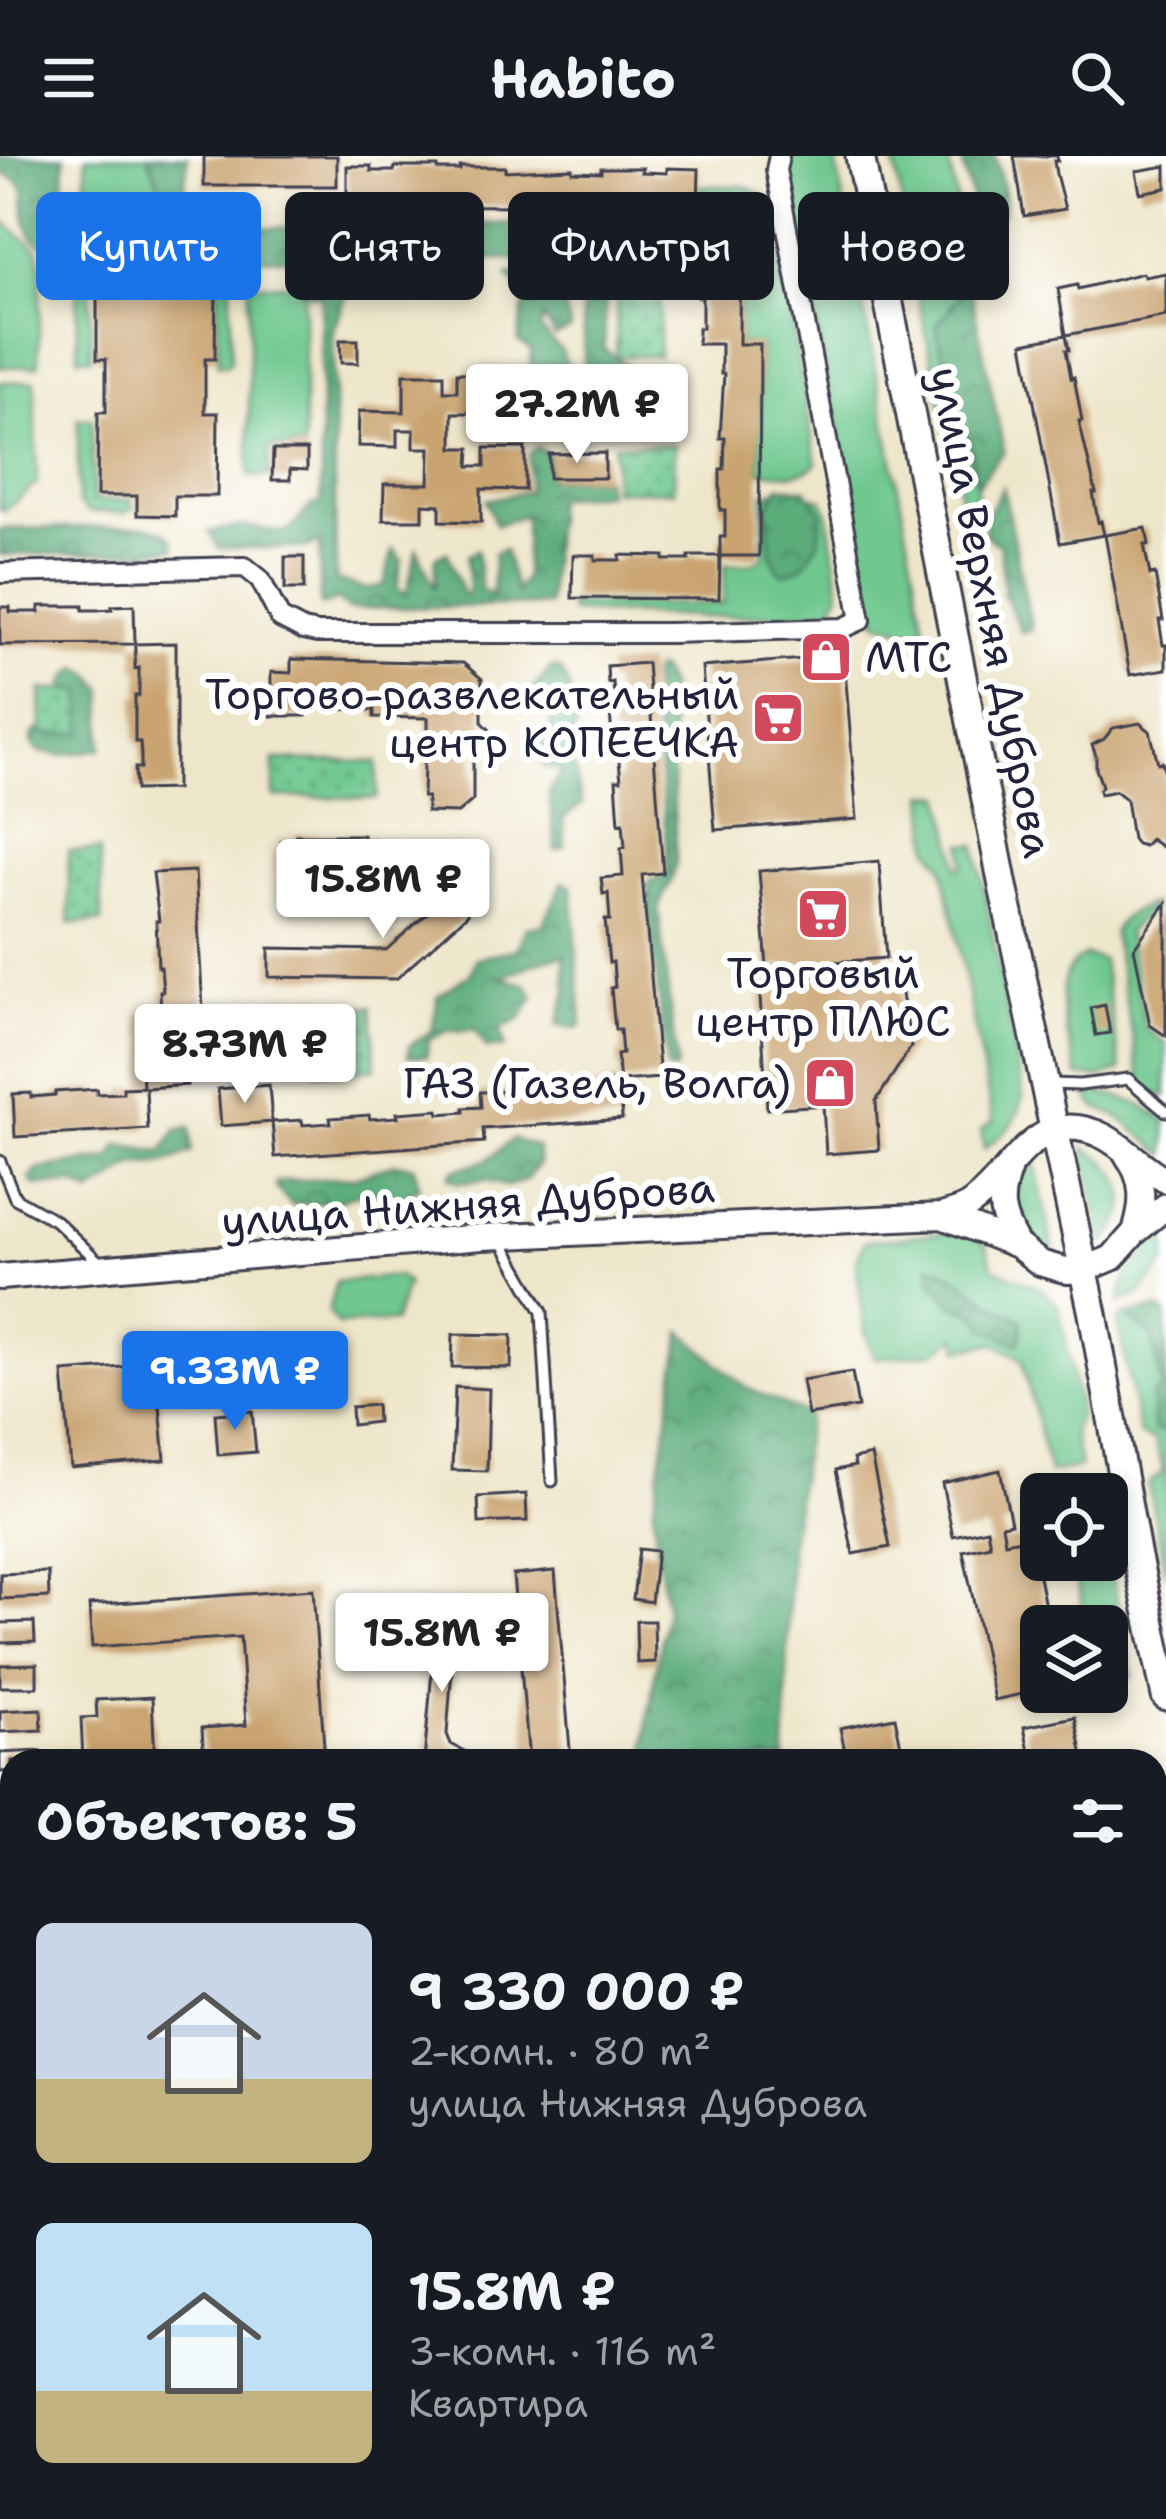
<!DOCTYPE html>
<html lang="ru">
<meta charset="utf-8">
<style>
:root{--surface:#171b24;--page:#20242c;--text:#f1f3f6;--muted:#9ea1a6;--accent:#1a73e8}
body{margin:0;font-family:"Shantell Sans",sans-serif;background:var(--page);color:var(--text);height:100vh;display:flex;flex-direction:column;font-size:45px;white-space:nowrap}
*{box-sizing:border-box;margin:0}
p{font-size:39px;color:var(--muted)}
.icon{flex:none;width:66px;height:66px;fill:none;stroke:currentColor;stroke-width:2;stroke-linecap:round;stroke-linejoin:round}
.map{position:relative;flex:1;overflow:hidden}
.side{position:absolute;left:0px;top:1593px;width:1167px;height:771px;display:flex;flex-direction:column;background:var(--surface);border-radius:36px 36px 0 0;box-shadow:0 6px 18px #0003}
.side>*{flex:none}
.top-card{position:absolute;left:36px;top:36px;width:1095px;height:108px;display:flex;gap:24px}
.buttons{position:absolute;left:1020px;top:1317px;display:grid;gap:24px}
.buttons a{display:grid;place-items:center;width:108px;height:108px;border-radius:18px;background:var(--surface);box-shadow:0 6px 18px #0003;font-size:60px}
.price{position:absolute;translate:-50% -102px;padding:0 27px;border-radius:12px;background:#fff;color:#222;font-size:39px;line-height:78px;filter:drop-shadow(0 3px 6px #0008)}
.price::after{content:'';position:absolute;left:50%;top:72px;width:36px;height:27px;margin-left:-18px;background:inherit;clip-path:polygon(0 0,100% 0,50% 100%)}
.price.current{background:var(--accent);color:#fff}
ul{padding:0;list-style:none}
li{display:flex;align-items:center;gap:36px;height:300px;padding:0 36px}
li span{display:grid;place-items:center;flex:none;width:336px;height:240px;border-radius:18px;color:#555}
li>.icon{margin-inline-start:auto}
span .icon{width:144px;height:144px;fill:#fffc;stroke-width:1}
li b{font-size:51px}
h2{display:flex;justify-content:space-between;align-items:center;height:144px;padding:0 36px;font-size:51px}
.chip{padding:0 42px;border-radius:18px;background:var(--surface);box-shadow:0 6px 18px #0003;font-size:42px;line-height:108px}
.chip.current{background:var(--accent);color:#fff}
header{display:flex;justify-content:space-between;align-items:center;height:156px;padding:0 36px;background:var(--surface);font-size:54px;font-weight:700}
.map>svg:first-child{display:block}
.green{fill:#6fc88f;stroke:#487565;stroke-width:3}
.forest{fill:url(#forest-crowns);stroke:#3e675a;stroke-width:3}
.park{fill:url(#park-dots);stroke:#487565;stroke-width:3}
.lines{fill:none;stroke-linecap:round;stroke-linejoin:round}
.stream{stroke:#72b3e6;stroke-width:6}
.building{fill:#c9a370}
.service-casing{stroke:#413f50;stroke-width:15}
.minor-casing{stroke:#413f50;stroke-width:24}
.tertiary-casing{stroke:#413f50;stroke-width:30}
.secondary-casing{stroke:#413f50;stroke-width:33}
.service{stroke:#fff;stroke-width:9}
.minor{stroke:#fff;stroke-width:18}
.tertiary{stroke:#fff;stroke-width:24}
.secondary{stroke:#fff;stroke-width:27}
.labels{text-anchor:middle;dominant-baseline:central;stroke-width:12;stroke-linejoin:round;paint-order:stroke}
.street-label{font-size:42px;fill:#22223b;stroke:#fff}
.poi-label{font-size:42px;fill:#22223b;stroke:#fff;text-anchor:end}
</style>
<header><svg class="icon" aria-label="menu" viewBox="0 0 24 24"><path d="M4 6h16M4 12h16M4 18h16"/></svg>Habito<svg class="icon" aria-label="search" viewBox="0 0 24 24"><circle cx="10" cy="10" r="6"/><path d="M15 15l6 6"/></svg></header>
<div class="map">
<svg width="1166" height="2363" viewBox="0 0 1166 2363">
<defs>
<pattern id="forest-crowns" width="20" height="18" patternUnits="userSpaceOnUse" patternTransform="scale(3)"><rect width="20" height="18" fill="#5bac7a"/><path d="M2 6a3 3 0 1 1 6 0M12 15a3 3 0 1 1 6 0" fill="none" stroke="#4b8c65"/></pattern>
<pattern id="park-dots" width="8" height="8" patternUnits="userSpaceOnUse" patternTransform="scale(3)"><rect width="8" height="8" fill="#6fc88f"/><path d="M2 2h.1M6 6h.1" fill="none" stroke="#5ba276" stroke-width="1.8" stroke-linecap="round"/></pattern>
</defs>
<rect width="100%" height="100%" fill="#fff"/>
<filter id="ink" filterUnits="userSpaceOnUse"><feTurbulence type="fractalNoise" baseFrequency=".00833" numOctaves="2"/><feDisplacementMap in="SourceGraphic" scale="24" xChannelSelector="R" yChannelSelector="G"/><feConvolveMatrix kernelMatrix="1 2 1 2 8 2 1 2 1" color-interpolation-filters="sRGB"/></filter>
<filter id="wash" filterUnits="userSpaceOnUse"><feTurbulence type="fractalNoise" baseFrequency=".004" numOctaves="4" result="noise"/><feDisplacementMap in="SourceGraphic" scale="48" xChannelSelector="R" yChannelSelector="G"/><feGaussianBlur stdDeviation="2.7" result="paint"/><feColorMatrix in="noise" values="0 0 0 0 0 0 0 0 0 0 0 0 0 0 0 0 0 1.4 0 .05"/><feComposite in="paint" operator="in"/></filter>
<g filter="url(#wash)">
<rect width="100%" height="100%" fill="#eee6ca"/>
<!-- green -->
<path class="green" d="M86,0h62l27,70c-12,6 -25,3 -38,7 -64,21 -49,-32 -51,-77z
M796,0l39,1 90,471 -7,5 -40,-11 -7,-14 -82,-430 2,-19z
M893,0h55l21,109 -42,9 -12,-7z
M699,30h46l24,12 48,265c-14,16 -38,10 -58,8l1,-126 -21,-1v-137h-40z
M0,62l39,33 2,18 -3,97 -38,1z
M131,103v18l-41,-1 1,82 -13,-1 -1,-82c11,-20 34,-15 54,-16z
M178,108l46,1 7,11v85l-5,4h-8v-89l-40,-1z
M969,127l-33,43 21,100 12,14 8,45 -4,84 -15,-84 12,-14 -5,-29 -17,-4 -29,-138 5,-9z
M249,128h55v163h-35v29h-20z
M35,225l2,102 -32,27h-5v-128z
M78,263h14l2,82 37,-1 2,8 -7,5 -38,-1 -10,-9z
M790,335l32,8 6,14 12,79 -7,17 -19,4 -110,4 -133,-5 -2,-8h154l2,-39 27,-2 11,-6 1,-65z
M926,638l17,1 16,74 5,-3 -1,-22 13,1 47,251c-6,30 -17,35 -39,53l-3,-19 12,-9 -50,-255 -13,-18z
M1152,748l-1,4 -24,24 18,96 21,16v52l-13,-2 -12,-13 -28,-147c6,-18 22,-24 39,-30z
M1086,800l16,4 19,110 -21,8 -22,-2c-7,-33 -36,-104 8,-120z
M1086,935c31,4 55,10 80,30v34l-46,-37 -26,-12z
M1084,991c45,23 54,61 19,98z
M1034,1001l20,96c-44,-21 -53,-59 -20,-96z
M1166,1066v41l-26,31 -21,9 9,-31 16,-16z
M962,1075l24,13 7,23 48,22 17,16 22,107 -7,20 7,35 -31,6 -27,-114 -28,-16 -34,6 -3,-12 -23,15 -59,6 -10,-26 -9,-70 9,-21z
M398,1120l9,7 -13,39 -56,3 -10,-13 8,-30z
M1126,1159l26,20 10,52 -10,10 2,33 12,1v144l-18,-91 15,-12 -8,-31 -16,-6 -21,-115z
M1107,1396l26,125 -26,8v-59h-20l-15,-66h35z
M1166,2151v174l-11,-45v-126z"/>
<!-- forest -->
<path class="forest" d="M0,0h65l-4,91 -15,-1 -13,-7c-2,-6 -5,-12 -7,-19 -5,-27 7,-37 -26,-47z
M148,0h40l-6,56 5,5 23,-1 40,12 346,-6 13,14 6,26 19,19 -1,7 -27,10 -2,51 32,23 -27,13 -8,33 -15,1 -5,-160 -338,-1 -54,-12 -10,-8z
M962,0h33c8,31 21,58 -12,79l-20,-67z
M302,107l32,1c19,20 11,42 -1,64l3,252 30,9 18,-4 9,-36 9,11 -5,28 9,7 11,-46 18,40 1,-32 11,-5 17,44 5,-4 -2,-36 10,-6 4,39 11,7 2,-42 10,-5 12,43 9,-16v-61l-29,10 -10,-25 42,-9 1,-37 8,-7 12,7v24h56l2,15 -52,5 -7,107 -200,4 -12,-10 -7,5 -9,1v-64l-12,7h-89l-10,-16 33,-6 42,6 8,-4 20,-24h9v-208c-15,-2 -19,0 -25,-15z
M540,114c20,15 24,36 31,59l-16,7 -12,-18 -3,11 21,21 8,20 -30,16 -9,-11 1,-25 -13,-9 8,-45 -18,-21z
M969,127l35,168 -27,34 -8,-45 -12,-14 -21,-100z
M779,330l27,3 16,24 -3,28 -15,24 -19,9 -7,-4 -7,-17 -4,-44z
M1003,331l28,138v5l-10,2 -17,-37 -4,-50 -16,-10 1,-17z
M149,371c13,4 24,6 26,21l-34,4 -141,3v-26z
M79,511l12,7 13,15 -2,60 -41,6 -22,-3 -7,-10 1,-8 34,-20c-5,-23 -8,-32 12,-47z
M552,512l9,2 17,37 -6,48 10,49 -19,15 2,28 -9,3 -7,-59 13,-20 -20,-6 -1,-22 9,-6v-16l12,-16 -10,-9 -31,5z
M655,513l5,1 9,16 7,175c-2,21 -12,29 -18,48l19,156 -3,6 -7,-1 -19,-172 1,-17 18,-6v-27l-16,-174z
M563,726l9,3 10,139 -6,5 -19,-5 10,-31 -3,-38 -21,5 -42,17 26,8 7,12 -13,22 -21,10 5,18 -19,1 -11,-18 -28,1 -18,9 -2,16h-19l2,-11 22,-14 6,-35 32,-22 7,-16 40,-9 9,-22 17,-2z
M278,843h44l-6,25 21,38 -22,4 -27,-11 -3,-20 21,-21 -7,-7 -29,-1z
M190,972l2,24 -31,13h-26l-44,29 -15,-9h-42l-4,-6 7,-9 9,-2 65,-10 8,-13 43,7 15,-22z
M513,983l24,8 2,17 -14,17 -19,5 -20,-6 -28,3 -10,-6 5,-7 34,-10z
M395,1007l19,3 5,21 -13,9 -40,-5 -32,11 -42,3 -16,-17v-5l9,-2 70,-4z
M931,1109c35,12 57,41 91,55v17l-4,6 -33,-15 -8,-14 -25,-10 -21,-24z
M1157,1153l9,5v117h-12l-2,-35 10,-9 -10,-52 -26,-20z
M682,1175l63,56 63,28 -18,134 -5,212h-140l2,-38 19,-115 -9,-57 -4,-41z"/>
<!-- park -->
<path class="park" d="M617,128h43l-1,72h-43z
M614,288l61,1 -1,46 -61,-1z
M41,534h41l1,43 -41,1z
M274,604l103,2v36l-103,-1z
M100,694l2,72 -32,1 -2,-72z
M372,850l4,62 -59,5 -4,-63z"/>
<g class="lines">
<!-- stream -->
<path class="stream" d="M813,2352l2,11"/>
</g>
<g id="blocks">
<!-- building -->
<path class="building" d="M204,0h133v30h-133z
M1014,0h43l1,5h-4l2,13 9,35 -41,7z
M347,10h24v5h23l1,-4h43v3h22v-3h45v4l67,-3v3l29,1v-4h42l-1,4 25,1v-5l32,1 -1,38 -351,-2z
M1166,10v22l-26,5 -4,-22z
M698,51h42l-1,137h21l-1,212h-39v-19h5v-27h-5v-41h4l1,-31h-5l4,-64h-3v-30h-23v-16h4v-31h-4v-38l4,1v-29h-4z
M136,100h38v23l42,1 -1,79h-10v54h13l-1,83h-42v20l-38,-1v-19h-40l1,-84h8v-53h-9v-80h39z
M1143,117l1,4 22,-4v43l-100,19 -8,-46 19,-4 1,4z
M1066,179l3,15h-3l5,28 3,-1 8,44h-3l17,72h-3l5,29 3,-1 3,14 -44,8 -37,-200z
M340,184h18v23h-17z
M457,217h40v40h-44v35h17l-1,18h16v-18h40v42l-44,-1v33l-41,-1v-16l-17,-1v16h-40l1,-36h45l1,-36h-16v-18h-17v17l-39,-1 1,-35 45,1v-38h40v17h13z
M566,227h15v27h-15z
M273,294h34v20l-17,-1v11h-18z
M605,297v25h-56v-24z
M1146,372l3,17h-5l6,30 5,-1 8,46h-4l4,25h3v24l-36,6 -25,-140z
M573,399h22v5h25v-5l44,1v4h25v-4h31l-1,43 -147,-1z
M285,401h19v32h-19z
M134,449l1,39 -135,1v-38h10v5h29v-6h44v4h14l15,-1v-3z
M176,487v146l-40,1 -1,-22h6v-14l-1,-12h-5v-46h4v-28l-4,1v-25z
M844,500l13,163 -142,11 -13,-163z
M291,503l172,4 19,16v43l7,7 -7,6h-13v13h4v52l-15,13 -31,-1v-15h-4l1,-32v-10h4v-37l-54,-1v-7l-68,-1v7h-35v-44l20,1z
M647,507l16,210 -21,2 18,203 -40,3 -3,-26 5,-1 -2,-24h-5l-4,-42 4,-1 -2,-25 -4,1 -4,-43h5l-2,-27 -5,1 -2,-16 22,-2 -2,-28 4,-1 -2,-24 -4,1 -3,-44h5l-3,-29 -5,1 -3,-41h5l-2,-29 -5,1 -1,-17z
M1140,567l10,8 8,32 4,-1 4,15v73l-16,-11 -6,7 -8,-2 -4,-5 -6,-40 -10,-8 -16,3 -1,-4 3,-4 -6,-17v-13l-4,-11 12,-6 9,-11z
M296,679h67v4h11v41l-28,-1v19h-38v-18h-27v-39h15z
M440,704h27v55l-71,64 -127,-2v-29l117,2 54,-48z
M879,705l7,97 -119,9 -8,-96z
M195,715l8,139 -20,1 4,74 -41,3 2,41 -133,8 -2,-43 18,-1v4l24,-2v-3l42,-3v5l26,-1v-5l20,-1 -1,-23 4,-1 -1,-27h-5l-1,-24 22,-1 -1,-20h3l-2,-24h-3l-2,-46h3l-6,-48z
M1166,747v133l-16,-11 -16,-77z
M898,814l13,77 -35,54 3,49 -53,4 -3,-49 -56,4 -8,-129z
M1105,849l5,28 -14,2 -5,-27z
M254,852l4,35 -22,3 -3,-36z
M620,925l2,38 -139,10 1,13 -209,15 -3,-35 30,-2 1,5 28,-2 -1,-5 39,-3 1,4 28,-2 -1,-4 41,-3 1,4 25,-2v-4l17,-1 -1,-15 52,-1v-3l44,-3v3l27,-2 -1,-3z
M269,929l3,37 -51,4 -3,-37z
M453,1178l59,1 -1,33 -59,-1z
M156,1208l9,96 -94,8 -8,-96z
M852,1216l6,35 -50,8 -6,-35z
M455,1231l34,2 -2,82 -35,-1z
M376,1249l1,17 -25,3 -1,-18z
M252,1255l4,41 -38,3 -3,-41z
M871,1299l19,92 -37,7 -17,-84 19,-4 -2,-7z
M1000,1314l11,53 -9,2 3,17 26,-5 18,89h-8v64l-47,10 -31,-149 27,-6 -3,-16 -34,7 -11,-53z
M526,1338l1,27 -48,2 -1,-26z
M639,1393l18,2 -6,51 -18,-3z
M555,1415l16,190h-42l-16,-186z
M48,1416l1,25 -49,2v-25z
M313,1433l12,172h-121l-2,-33 44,-3 -6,-88 -148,10 -3,-42z
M437,1458l19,2 -9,118 4,10 17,9 -1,8h-43z
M636,1465h18l1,41 -18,1z
M34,1466l1,20 -35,1v-20z
M37,1508v23h-37v-22z
M152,1541l3,64h-72l-2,-43 16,-1 -1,-17z
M41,1553l1,21 -42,2v-21z
M895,1561l9,44h-57l-7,-33z
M1075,1561l9,44h-53l-7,-34z
M41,1595l1,10h-30v10l-12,1v-19z
M0,1688h12v41h-12z
M0,1996h4l8,213v143h6l3,11h-21z
M125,2352h129l1,11h-129z"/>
</g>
</g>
<g filter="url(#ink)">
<use href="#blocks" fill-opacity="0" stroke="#413f50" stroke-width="3"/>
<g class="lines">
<!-- service casing -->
<g class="service-casing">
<path id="service" d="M1052,928l28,1 48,-6 38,32
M0,1005l15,37 41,23 46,44
M501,1084l41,72 10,169
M0,1739h12"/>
</g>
<!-- minor casing -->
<g class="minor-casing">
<path id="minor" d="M0,417l245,-6 15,12 20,39 23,12 14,3h353l173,-5 18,-8 -85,-450 3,-14"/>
</g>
<!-- tertiary casing -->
<g class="tertiary-casing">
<path id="tertiary" d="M1127,999c18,25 17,49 8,77
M1009,1012c-12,33 -9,47 8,77
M942,1060l75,29 23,18 28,8 15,-1 29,-12 23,-26 31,-26
M0,1121l482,-40 460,-21c8,-3 19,-5 26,-10 45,-30 68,-105 137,-69 22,12 39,32 61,43"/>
</g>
<!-- secondary casing -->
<g class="secondary-casing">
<path id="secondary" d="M860,0l143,730 90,428 43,238 30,144"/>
</g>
<!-- service -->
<use href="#service" class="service"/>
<!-- minor -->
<use href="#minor" class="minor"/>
<!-- tertiary -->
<use href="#tertiary" class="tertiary"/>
<!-- secondary -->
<use href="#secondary" class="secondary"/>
</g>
</g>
<!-- icons -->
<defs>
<g id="shop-square" transform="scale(2.7)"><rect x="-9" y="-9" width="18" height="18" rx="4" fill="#d1495b" stroke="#fff"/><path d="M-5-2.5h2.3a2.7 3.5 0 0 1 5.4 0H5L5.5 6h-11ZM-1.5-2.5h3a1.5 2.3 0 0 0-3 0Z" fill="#fff"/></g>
<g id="supermarket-square" transform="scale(2.7)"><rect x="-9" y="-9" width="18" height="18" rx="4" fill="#d1495b" stroke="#fff"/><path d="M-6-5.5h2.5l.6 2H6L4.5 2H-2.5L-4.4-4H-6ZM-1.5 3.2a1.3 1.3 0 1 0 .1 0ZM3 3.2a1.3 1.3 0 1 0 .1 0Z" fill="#fff"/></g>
</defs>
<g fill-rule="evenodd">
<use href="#shop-square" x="826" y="501"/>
<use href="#supermarket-square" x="778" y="562"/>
<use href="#supermarket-square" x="823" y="758"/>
<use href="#shop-square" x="830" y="927"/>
</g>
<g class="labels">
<!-- street labels -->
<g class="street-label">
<text transform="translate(992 456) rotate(79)">улица Верхняя Дуброва</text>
<text transform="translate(468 1048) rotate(-4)">улица Нижняя Дуброва</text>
</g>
<!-- poi labels -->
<g class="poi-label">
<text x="865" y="501" text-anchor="start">МТС</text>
<text x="739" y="538">Торгово-развлекательный<tspan x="739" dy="48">центр КОПЕЕЧКА</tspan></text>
<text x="823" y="817" text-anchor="middle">Торговый<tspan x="823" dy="48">центр ПЛЮС</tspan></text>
<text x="791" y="927">ГАЗ (Газель, Волга)</text>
</g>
</g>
</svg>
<div class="buttons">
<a><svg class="icon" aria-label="locate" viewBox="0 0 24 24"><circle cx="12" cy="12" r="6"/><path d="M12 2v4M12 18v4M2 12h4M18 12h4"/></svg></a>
<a><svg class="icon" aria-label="layers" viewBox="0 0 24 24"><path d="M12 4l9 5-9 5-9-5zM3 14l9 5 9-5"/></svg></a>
</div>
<b class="price" style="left:577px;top:310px">27.2M ₽</b>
<b class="price" style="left:383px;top:785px">15.8M ₽</b>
<b class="price" style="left:245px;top:950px">8.73M ₽</b>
<b class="price current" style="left:235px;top:1277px">9.33M ₽</b>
<b class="price" style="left:442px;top:1539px">15.8M ₽</b>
<div class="top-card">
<a class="chip current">Купить</a>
<a class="chip">Снять</a>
<a class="chip">Фильтры</a>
<a class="chip">Новое</a>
</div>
<section class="side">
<h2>Объектов: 5<svg class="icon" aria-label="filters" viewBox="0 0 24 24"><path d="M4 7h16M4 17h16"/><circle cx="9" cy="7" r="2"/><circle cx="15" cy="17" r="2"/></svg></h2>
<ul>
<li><span style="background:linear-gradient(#c9d6e8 65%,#c2b280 0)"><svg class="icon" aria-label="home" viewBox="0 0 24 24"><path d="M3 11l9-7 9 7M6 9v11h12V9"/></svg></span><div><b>9 330 000 ₽</b><p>2-комн. · 80 m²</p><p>улица Нижняя Дуброва</p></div></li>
<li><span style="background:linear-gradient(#bfe0f5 70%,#c2b280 0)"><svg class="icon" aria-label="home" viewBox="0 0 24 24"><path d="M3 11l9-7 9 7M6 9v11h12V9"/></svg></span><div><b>15.8M ₽</b><p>3-комн. · 116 m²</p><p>Квартира</p></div></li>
</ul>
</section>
</div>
